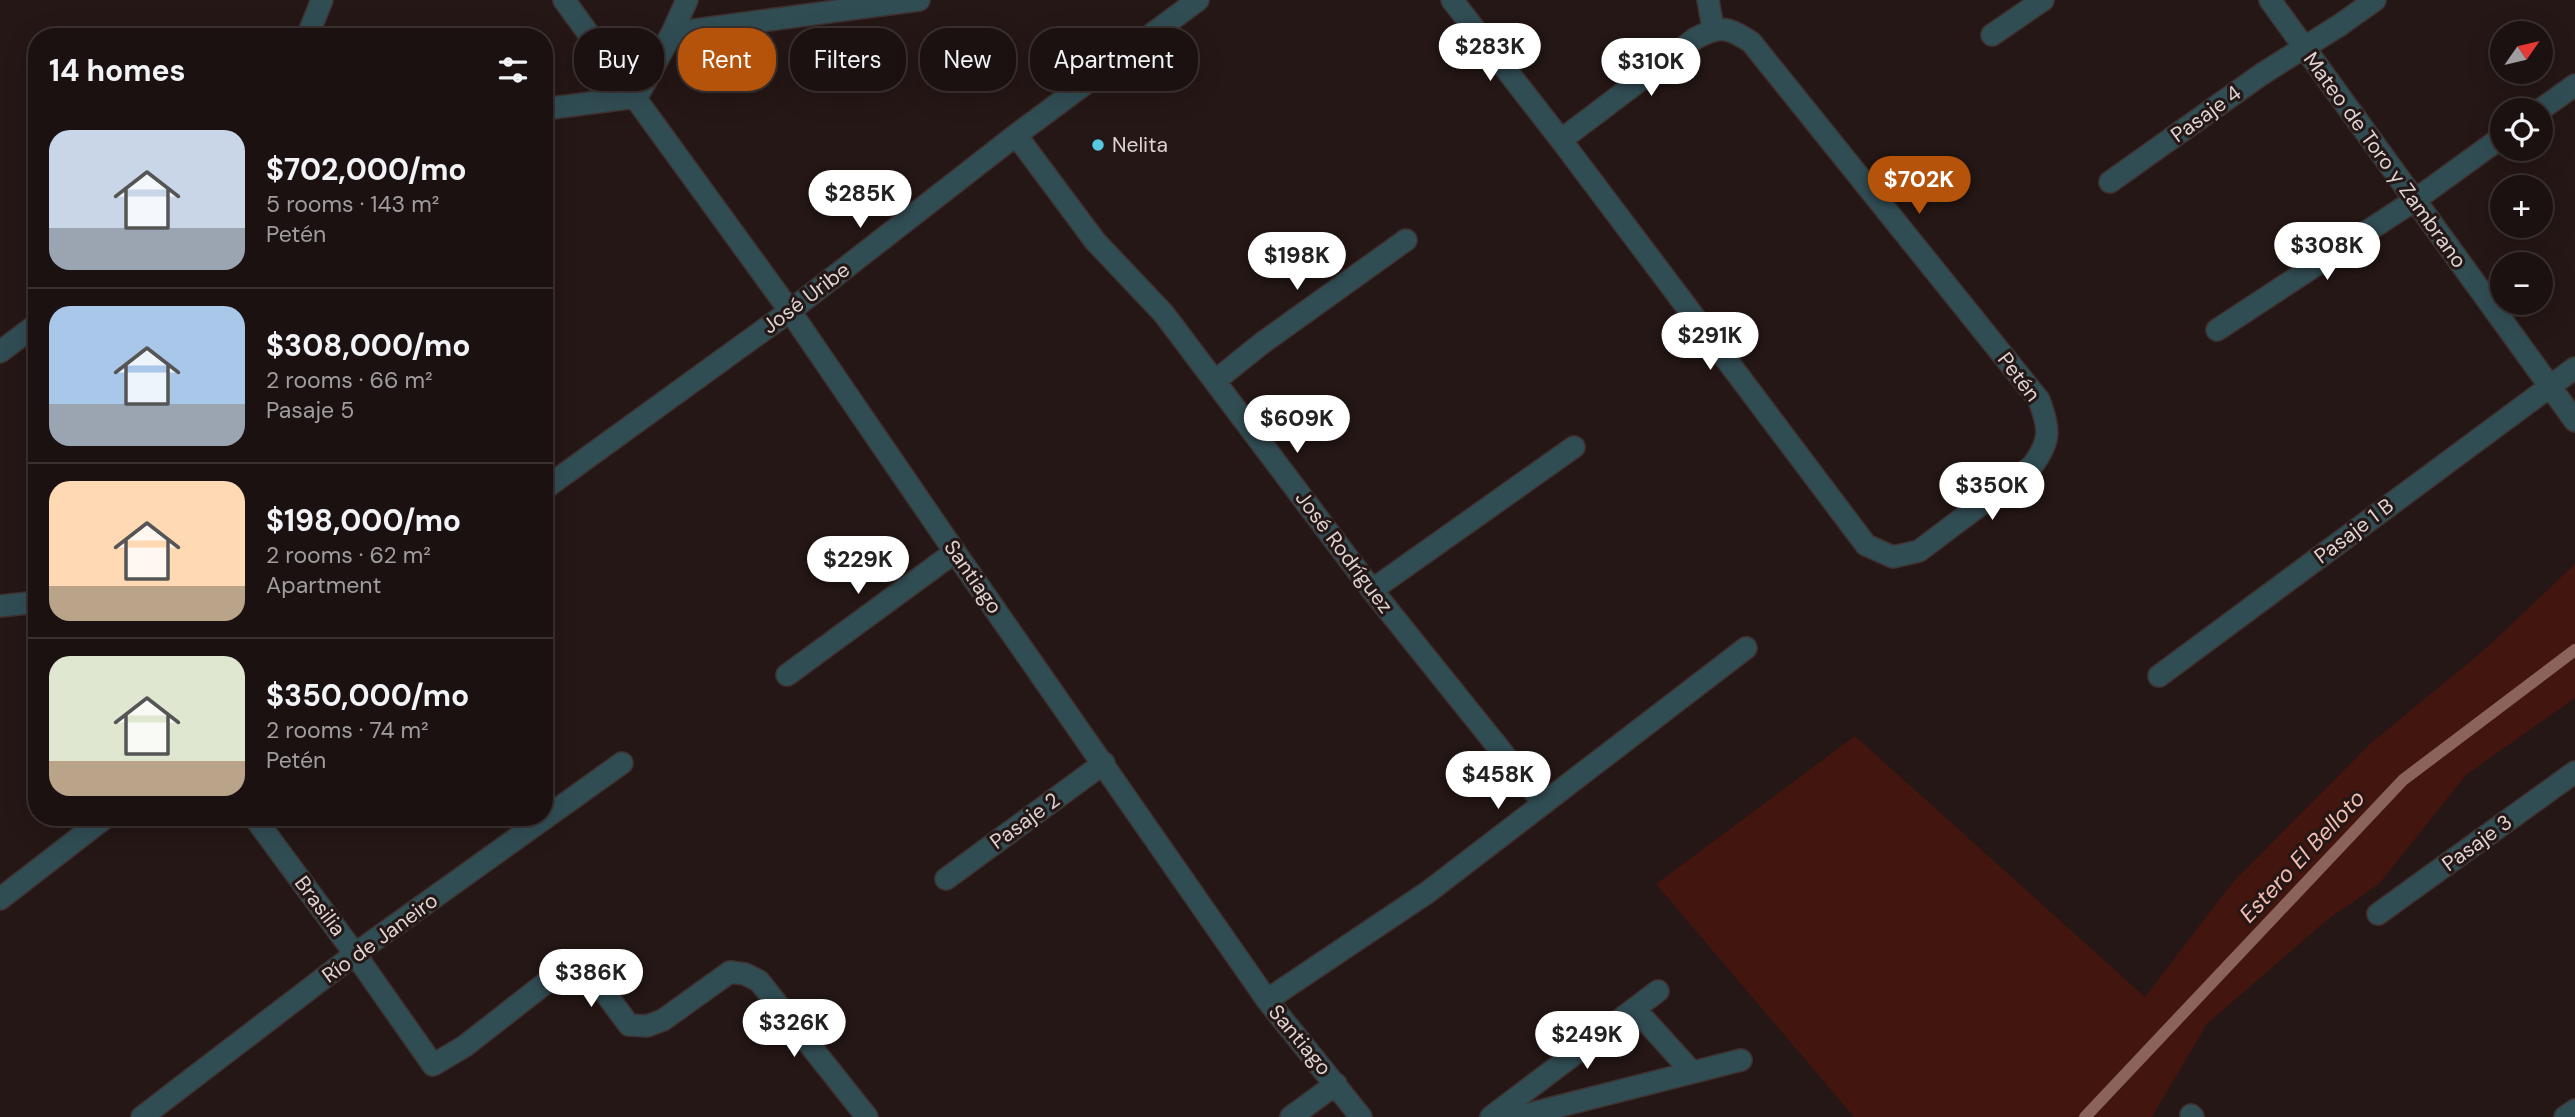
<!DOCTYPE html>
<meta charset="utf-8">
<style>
:root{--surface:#1b1110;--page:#281f1e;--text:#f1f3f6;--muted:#a09d9f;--line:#393130;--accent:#b45309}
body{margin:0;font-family:"DM Sans",sans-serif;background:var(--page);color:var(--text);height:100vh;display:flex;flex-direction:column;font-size:26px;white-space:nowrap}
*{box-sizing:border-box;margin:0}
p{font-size:23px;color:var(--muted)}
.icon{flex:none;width:38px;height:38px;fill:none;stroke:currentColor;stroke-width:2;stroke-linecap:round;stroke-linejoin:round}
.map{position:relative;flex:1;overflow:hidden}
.sheet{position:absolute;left:28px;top:28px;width:525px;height:798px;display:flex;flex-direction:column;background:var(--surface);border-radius:28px;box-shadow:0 7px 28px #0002,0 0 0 2px var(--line)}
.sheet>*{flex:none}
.banner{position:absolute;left:574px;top:28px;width:665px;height:63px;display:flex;gap:14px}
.needle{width:46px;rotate:56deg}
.fabs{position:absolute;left:2490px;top:21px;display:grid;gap:14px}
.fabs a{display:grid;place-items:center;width:63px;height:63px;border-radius:50%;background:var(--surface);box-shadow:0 7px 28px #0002,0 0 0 2px var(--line);font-size:35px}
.price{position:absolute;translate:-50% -60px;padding:0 16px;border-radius:24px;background:#fff;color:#222;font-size:23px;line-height:46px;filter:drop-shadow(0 2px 4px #0008)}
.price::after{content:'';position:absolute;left:50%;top:42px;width:21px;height:16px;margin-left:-10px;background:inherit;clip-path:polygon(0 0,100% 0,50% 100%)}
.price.selected{background:var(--accent);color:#fff}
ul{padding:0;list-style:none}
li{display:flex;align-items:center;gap:21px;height:175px;padding:0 21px}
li+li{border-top:2px solid var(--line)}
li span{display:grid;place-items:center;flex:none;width:196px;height:140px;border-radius:21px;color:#555}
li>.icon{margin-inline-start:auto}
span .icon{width:84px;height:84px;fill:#fffc;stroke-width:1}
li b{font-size:30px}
h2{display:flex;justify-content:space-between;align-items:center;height:84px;padding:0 21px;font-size:30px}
.chip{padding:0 24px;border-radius:28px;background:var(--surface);box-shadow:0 7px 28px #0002,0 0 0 2px var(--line);font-size:24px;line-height:63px}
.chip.selected{background:var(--accent);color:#fff}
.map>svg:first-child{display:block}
.green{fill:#42150f}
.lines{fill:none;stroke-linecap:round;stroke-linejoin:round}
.stream{stroke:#8b635b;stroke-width:12}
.minor-casing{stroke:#3e312f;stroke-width:24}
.minor{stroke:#314d54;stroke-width:21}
.poi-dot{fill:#57c9e1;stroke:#241715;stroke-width:2.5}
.labels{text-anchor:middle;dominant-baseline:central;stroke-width:6;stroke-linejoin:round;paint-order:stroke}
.street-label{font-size:21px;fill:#ded4d2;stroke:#241715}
.poi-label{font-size:21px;fill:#ded4d2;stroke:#241715;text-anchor:start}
.water-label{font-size:23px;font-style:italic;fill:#f4bdb2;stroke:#241715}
</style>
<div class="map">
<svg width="2575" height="1117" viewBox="0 0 2575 1117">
<rect width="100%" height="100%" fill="#241715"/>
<!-- green -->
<path class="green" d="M2575,564v134l-109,77 -87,109 -52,36 -120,104 -55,93h-298l-198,-233 199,-148 290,261 87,-114 139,-140 113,-93z"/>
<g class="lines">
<!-- stream -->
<path class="stream" d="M2085,1117l318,-337 172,-130"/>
<!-- minor casing -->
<g class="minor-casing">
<path id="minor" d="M564,0l226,311 165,241 312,448 94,117
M1452,0l109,140 305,405 27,12 26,-6 113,-85c19,-25 18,-37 7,-66l-288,-358c-23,-15 -31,-17 -55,-4l-135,102
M1708,0l5,28
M2270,0l305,421
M672,33l247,-33
M1992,35l51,-35
M307,37l15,-37
M544,109l93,-12 35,-64 15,-33
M2540,110l35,-25
M1016,135l79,106 69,73 208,276 171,213
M2110,182l152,-108 78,-49 35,-25
M2217,330l198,-130 87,-63
M0,352l37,-28
M1215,381l46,-37 145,-104
M544,489l246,-178 226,-176 182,-135
M1372,590l202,-143
M0,606l37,-4
M787,675l168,-123
M2159,676l416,-308
M254,817l101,137 78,111 32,-19 96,-75 17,-2 16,9 35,47 18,1 16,-6 67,-48 15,2 14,7 108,136
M946,879l158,-116
M0,899l106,-82
M2378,914l197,-142
M1267,1000l161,-108 318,-244
M1635,1009l57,63
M2191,1115l2,2
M142,1117l213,-163 267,-191
M1291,1117l45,-33
M1491,1117l167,-126
M1517,1117l224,-57
M2565,1117l10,-7"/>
</g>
<!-- minor -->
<use href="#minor" class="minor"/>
</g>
<!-- markers -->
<circle class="poi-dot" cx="1098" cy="145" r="7"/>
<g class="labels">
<!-- street labels -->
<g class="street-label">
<text transform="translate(2206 114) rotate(-36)">Pasaje 4</text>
<text transform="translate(2385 160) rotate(54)">Mateo de Toro y Zambrano</text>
<text transform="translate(806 298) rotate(-37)">José Uribe</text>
<text transform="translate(2019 377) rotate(53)">Petén</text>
<text transform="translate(2354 531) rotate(-37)">Pasaje 1 B</text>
<text transform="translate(1344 552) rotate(53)">José Rodríguez</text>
<text transform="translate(973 577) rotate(55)">Santiago</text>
<text transform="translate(1025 821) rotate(-36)">Pasaje 2</text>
<text transform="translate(2477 843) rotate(-36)">Pasaje 3</text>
<text transform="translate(320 906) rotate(53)">Brasilia</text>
<text transform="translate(380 938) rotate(-36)">Río de Janeiro</text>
<text transform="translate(1300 1040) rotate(50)">Santiago</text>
</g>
<!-- poi labels -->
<g class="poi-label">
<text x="1112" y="145">Nelita</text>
</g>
<!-- water labels -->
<g class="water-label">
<text transform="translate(2302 856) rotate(-47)">Estero El Belloto</text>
</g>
</g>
</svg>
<div class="fabs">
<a><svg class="needle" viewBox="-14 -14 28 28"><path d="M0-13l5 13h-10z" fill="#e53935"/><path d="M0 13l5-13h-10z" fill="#a09d9f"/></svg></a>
<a><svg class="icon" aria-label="locate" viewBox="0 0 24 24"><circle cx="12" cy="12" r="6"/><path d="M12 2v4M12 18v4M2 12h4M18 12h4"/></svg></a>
<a>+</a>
<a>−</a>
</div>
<b class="price" style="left:1490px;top:83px">$283K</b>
<b class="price" style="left:1651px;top:98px">$310K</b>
<b class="price selected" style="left:1919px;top:216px">$702K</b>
<b class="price" style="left:860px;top:230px">$285K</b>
<b class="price" style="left:2327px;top:282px">$308K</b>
<b class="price" style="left:1297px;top:292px">$198K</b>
<b class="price" style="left:1710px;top:372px">$291K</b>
<b class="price" style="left:1297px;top:455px">$609K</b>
<b class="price" style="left:1992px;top:522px">$350K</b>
<b class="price" style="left:858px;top:596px">$229K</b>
<b class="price" style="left:1498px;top:811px">$458K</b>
<b class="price" style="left:591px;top:1009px">$386K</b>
<b class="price" style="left:794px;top:1059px">$326K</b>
<b class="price" style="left:1587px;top:1071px">$249K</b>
<div class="banner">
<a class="chip">Buy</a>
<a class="chip selected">Rent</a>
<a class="chip">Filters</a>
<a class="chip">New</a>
<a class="chip">Apartment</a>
</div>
<section class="sheet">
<h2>14 homes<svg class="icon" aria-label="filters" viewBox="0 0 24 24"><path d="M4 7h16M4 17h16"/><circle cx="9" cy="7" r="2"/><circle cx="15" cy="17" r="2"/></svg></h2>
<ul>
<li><span style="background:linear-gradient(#c9d6e8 70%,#9aa5b1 0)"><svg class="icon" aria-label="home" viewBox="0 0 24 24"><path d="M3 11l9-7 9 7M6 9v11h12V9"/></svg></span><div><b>$702,000/mo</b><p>5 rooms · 143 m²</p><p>Petén</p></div></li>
<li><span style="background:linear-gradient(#a9c7e8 70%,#9aa5b1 0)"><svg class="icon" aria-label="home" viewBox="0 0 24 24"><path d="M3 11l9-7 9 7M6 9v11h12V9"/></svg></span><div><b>$308,000/mo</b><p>2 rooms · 66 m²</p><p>Pasaje 5</p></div></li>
<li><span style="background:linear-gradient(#ffd9b3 75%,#b9a48a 0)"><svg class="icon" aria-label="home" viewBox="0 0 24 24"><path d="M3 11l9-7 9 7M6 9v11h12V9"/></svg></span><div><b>$198,000/mo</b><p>2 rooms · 62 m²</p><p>Apartment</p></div></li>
<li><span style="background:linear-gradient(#dfe7d0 75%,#b9a48a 0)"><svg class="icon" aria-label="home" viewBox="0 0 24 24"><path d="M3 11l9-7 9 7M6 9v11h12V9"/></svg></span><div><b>$350,000/mo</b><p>2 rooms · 74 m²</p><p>Petén</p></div></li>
</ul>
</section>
</div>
